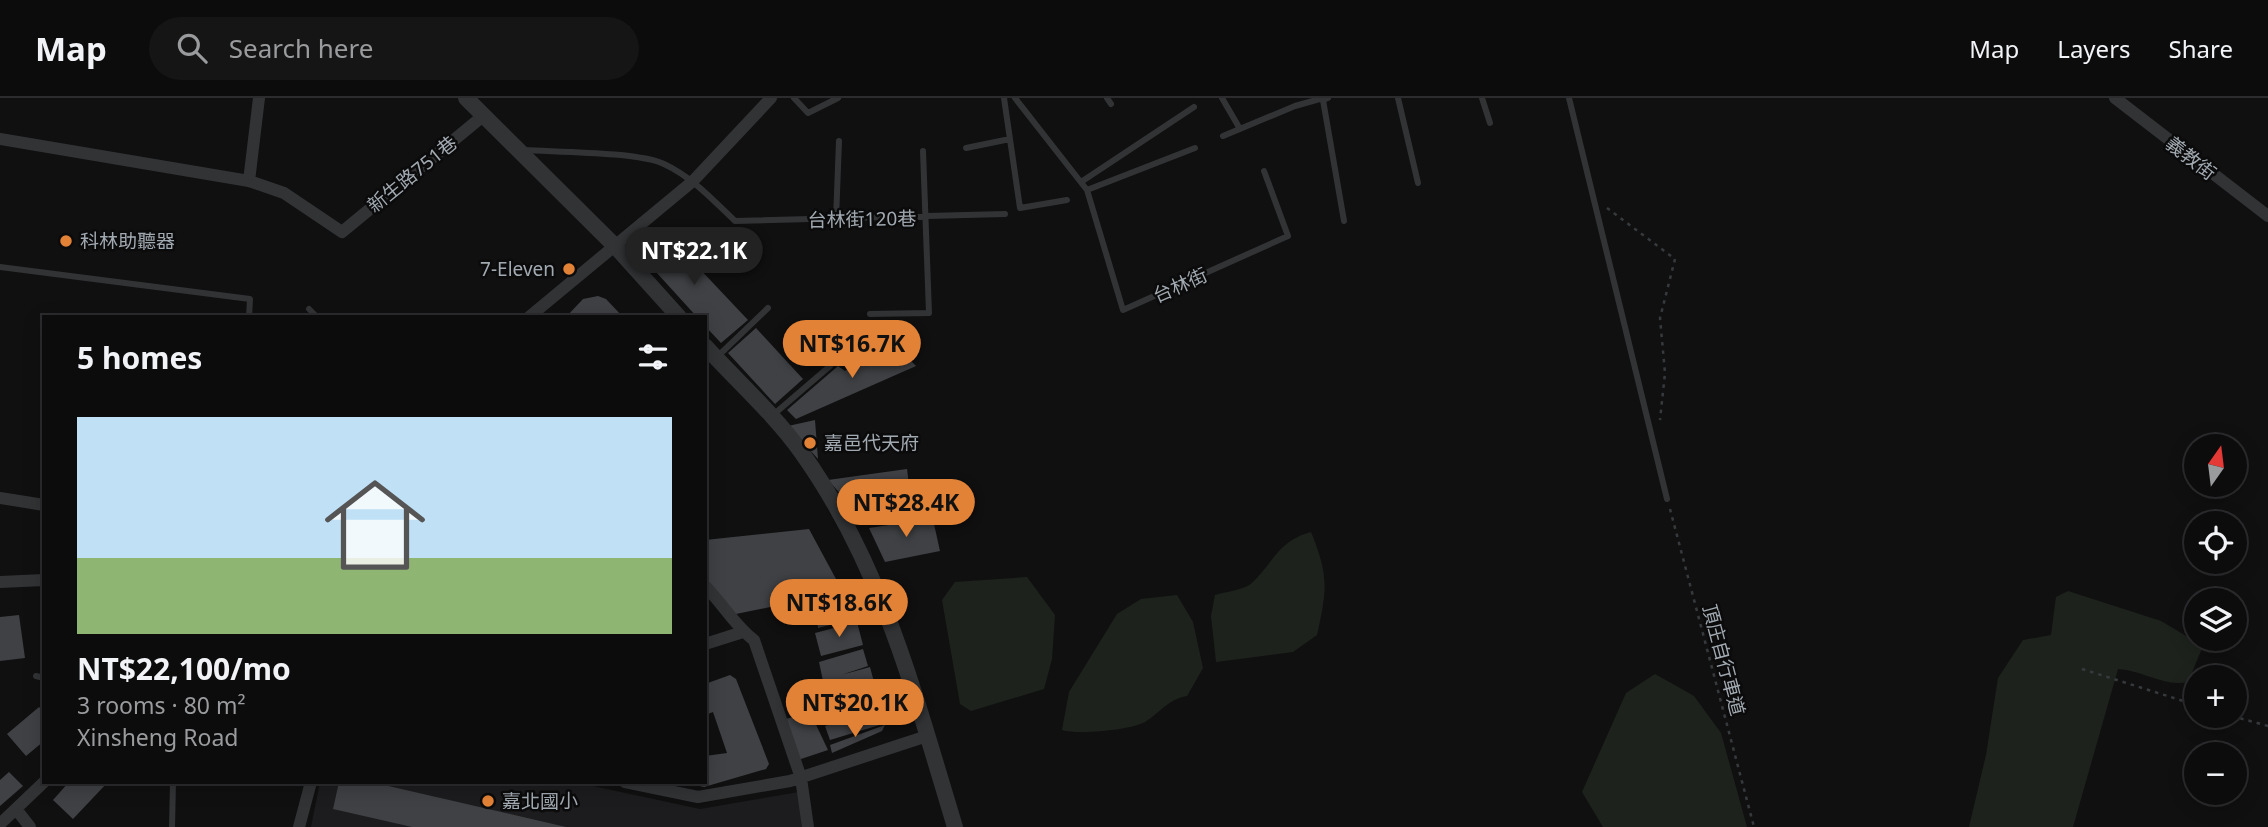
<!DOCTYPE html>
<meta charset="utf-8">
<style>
:root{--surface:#0c0c0d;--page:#151516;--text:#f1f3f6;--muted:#9a9b9d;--line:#2c2c2e;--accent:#e28236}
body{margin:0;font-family:"Noto Sans","Noto Sans TC",sans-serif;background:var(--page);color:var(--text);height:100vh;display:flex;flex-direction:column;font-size:26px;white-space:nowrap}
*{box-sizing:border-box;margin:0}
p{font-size:23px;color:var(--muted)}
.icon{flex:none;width:38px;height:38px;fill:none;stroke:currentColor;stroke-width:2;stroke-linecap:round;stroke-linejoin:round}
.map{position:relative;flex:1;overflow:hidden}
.side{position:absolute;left:42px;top:217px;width:665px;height:469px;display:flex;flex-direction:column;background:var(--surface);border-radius:0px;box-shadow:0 4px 18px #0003,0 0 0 2px var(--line)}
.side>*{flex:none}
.needle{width:46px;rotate:14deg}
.fabs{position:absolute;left:2184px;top:336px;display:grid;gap:14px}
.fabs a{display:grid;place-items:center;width:63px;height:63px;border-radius:50%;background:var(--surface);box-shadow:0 4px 18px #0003,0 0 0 2px var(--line);font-size:35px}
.price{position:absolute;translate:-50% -60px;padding:0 16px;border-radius:24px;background:var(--accent);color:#111;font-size:23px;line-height:46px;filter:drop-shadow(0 2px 4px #0008)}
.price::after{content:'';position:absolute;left:50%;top:42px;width:21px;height:16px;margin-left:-10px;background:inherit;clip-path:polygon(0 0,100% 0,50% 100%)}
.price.current{background:#222;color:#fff}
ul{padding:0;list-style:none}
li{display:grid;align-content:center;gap:14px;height:371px;padding:0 35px}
li span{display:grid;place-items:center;height:217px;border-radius:0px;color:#555}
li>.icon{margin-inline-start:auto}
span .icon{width:126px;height:126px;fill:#fffc;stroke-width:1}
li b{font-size:30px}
h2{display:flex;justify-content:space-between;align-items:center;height:84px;padding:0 35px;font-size:30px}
header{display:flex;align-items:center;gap:42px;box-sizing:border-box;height:98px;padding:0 35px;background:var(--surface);border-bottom:2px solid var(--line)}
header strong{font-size:33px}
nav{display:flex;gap:38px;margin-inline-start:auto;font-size:24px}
.search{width:490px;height:63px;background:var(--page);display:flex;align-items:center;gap:18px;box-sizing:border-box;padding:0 24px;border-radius:38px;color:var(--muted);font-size:26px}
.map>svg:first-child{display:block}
.built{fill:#1c1c1e}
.green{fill:#1d231c}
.building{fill:#3f4144}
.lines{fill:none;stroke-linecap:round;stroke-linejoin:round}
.path{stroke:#373a3c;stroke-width:2.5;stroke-dasharray:3.5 5;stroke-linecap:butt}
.service{stroke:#313335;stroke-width:6}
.minor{stroke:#313335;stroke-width:12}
.tertiary{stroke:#313335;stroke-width:16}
.poi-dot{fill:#e28236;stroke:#0b0b0c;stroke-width:2.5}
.labels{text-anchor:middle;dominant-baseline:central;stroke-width:5;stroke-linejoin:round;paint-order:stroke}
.street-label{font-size:19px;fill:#a2aab1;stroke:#0b0b0c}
.poi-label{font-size:19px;fill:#a2aab1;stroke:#0b0b0c;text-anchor:start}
</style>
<header>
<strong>Map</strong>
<div class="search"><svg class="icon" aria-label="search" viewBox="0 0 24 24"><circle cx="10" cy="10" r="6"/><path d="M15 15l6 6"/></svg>Search here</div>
<nav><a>Map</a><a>Layers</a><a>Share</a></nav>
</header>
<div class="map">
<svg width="2268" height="729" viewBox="0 0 2268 729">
<rect width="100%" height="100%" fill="#101011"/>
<!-- built -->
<path class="built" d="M320,684h254l126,27 99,-17 3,35h-491z"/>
<!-- green -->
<path class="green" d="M1311,434c18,44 16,58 6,103l-24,17 -77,10 -5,-46 4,-21c10,-3 29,-5 37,-12 22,-21 26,-42 59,-51z
M1027,479l28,38 -3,44 -8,30 -73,22 -11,-7 -18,-104 13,-18z
M2068,493l93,30 42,25 -15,36c-24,5 -43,-11 -70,-13l-45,158h-104l17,-72 12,-77 25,-38 28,-5 5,-38z
M1177,497l16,27 10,46 -16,28c-20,4 -26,16 -42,26 -15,8 -66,13 -83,8l7,-38 48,-78 24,-15z
M1655,576l39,22 27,37 26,94h-144l-21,-35 44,-99z"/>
<!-- building -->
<path class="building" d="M662,131l86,91 -27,23 -16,-17v-9h-8l-51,-56 3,-20z
M598,198l8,3 17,18h-57l17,-18z
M756,230l47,51 -28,25 -47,-51z
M897,249l19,19 -120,53 -9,-9 51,-44 7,5 27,-23 14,10z
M815,322l3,39 -30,-33z
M907,371l4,32 -4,1 -1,12 -42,6 -36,-40z
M932,417l8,36 -55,11 -16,-34 47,-7z
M809,431l34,63 -107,22 -31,-34v-40z
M844,501l5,21 -31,8 -3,-22z
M19,517l6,43 -25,3v-44z
M857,524l6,23 -42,11 -6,-23z
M863,551l5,17 -27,9 29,-8 8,30 -48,17 -11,-52z
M730,577l6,4 33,85 -3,5 -62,18 -17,-4 18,-1v-26l22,-3 -14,-41 -8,3v-31z
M39,609l5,5v29l-18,15 -19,-22z
M881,611l5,14 -56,17 -5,-14z
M810,614l18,38 -30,10 -12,-41z
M885,627l-3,6 -50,22 -2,-8z
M9,674l14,14 -23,20v-26z
M69,684h39l-35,37 -20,-19z
M339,684h32l195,45h-154l-79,-18z"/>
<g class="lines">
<!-- path -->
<path class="path" d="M1607,110l68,51 -15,59 5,55 -5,47
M1670,411l84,318
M2082,571l114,36
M2232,618l36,10"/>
<!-- service -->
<path class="service" d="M794,0l14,15 30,-15
M1004,0l16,110 47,-8
M1015,0l72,92 108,-42
M1107,0l4,6
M1222,0l18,31
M1328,0l-5,2 21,121
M1398,0l20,85
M1482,0l8,25
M1569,0l98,401
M1223,38l72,-30 28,-8
M966,50l44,-9
M525,52c31,2 114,2 139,14 28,13 49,36 71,57l270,-7
M1081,84l113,-75
M1087,92l36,120 165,-74 -24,-65
M836,121l3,-78
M0,169l250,32 -1,18
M309,211l8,8
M870,216l59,-1 -6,-162
M717,259l51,-49
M773,317l57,-49
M36,578l8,2
M172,729l1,-45"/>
<!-- minor -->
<path class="minor" d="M2115,0l153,118
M0,41l249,42 35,12 58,39 141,-116
M249,83l10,-83
M529,219l164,-136 78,-83
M0,400l44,7
M0,484l44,-2
M705,488c17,17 31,41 49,54l47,138 7,49
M705,546l38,-12
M625,684l73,15 92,-16 137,-45
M16,711l14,18
M0,726l44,-42
M299,729l12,-45"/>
<!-- tertiary -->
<path class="tertiary" d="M466,0l149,148 64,71
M705,248c32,35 70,69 97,107 81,114 113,243 153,374"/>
</g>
<!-- markers -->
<g class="poi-dot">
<circle cx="66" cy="143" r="7"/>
<circle cx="569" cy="171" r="7"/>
<circle cx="810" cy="345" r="7"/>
<circle cx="488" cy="703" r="7"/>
</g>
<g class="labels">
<!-- street labels -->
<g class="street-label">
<text transform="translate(2191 60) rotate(38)">義教街</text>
<text transform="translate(412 76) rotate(-39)">新生路751巷</text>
<text transform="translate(862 121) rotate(-1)">台林街120巷</text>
<text transform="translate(1180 187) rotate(-24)">台林街</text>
<text transform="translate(1724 562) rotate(75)">頂庄自行車道</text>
</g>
<!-- poi labels -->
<g class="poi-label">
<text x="80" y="143">科林助聽器</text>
<text x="555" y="171" text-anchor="end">7-Eleven</text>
<text x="824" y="345">嘉邑代天府</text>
<text x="502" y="703">嘉北國小</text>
</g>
</g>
</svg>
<div class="fabs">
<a><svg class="needle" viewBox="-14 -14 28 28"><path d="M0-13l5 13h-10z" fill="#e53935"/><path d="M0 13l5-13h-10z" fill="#9a9b9d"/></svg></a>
<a><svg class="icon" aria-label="locate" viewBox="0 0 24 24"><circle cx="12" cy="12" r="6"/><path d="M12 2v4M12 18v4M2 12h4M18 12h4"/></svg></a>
<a><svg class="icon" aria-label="layers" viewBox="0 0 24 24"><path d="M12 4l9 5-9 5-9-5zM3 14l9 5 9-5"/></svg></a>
<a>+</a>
<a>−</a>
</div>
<b class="price current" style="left:694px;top:189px">NT$22.1K</b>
<b class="price" style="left:852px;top:282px">NT$16.7K</b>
<b class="price" style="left:906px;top:441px">NT$28.4K</b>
<b class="price" style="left:839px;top:541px">NT$18.6K</b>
<b class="price" style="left:855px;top:641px">NT$20.1K</b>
<section class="side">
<h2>5 homes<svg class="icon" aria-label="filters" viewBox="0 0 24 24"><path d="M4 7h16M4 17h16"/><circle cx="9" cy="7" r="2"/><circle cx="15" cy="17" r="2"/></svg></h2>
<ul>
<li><span style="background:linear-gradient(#bfe0f5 65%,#8fb573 0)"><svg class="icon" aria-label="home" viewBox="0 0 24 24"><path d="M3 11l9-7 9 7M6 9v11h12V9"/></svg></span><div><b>NT$22,100/mo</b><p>3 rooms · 80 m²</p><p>Xinsheng Road</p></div></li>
</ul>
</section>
</div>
